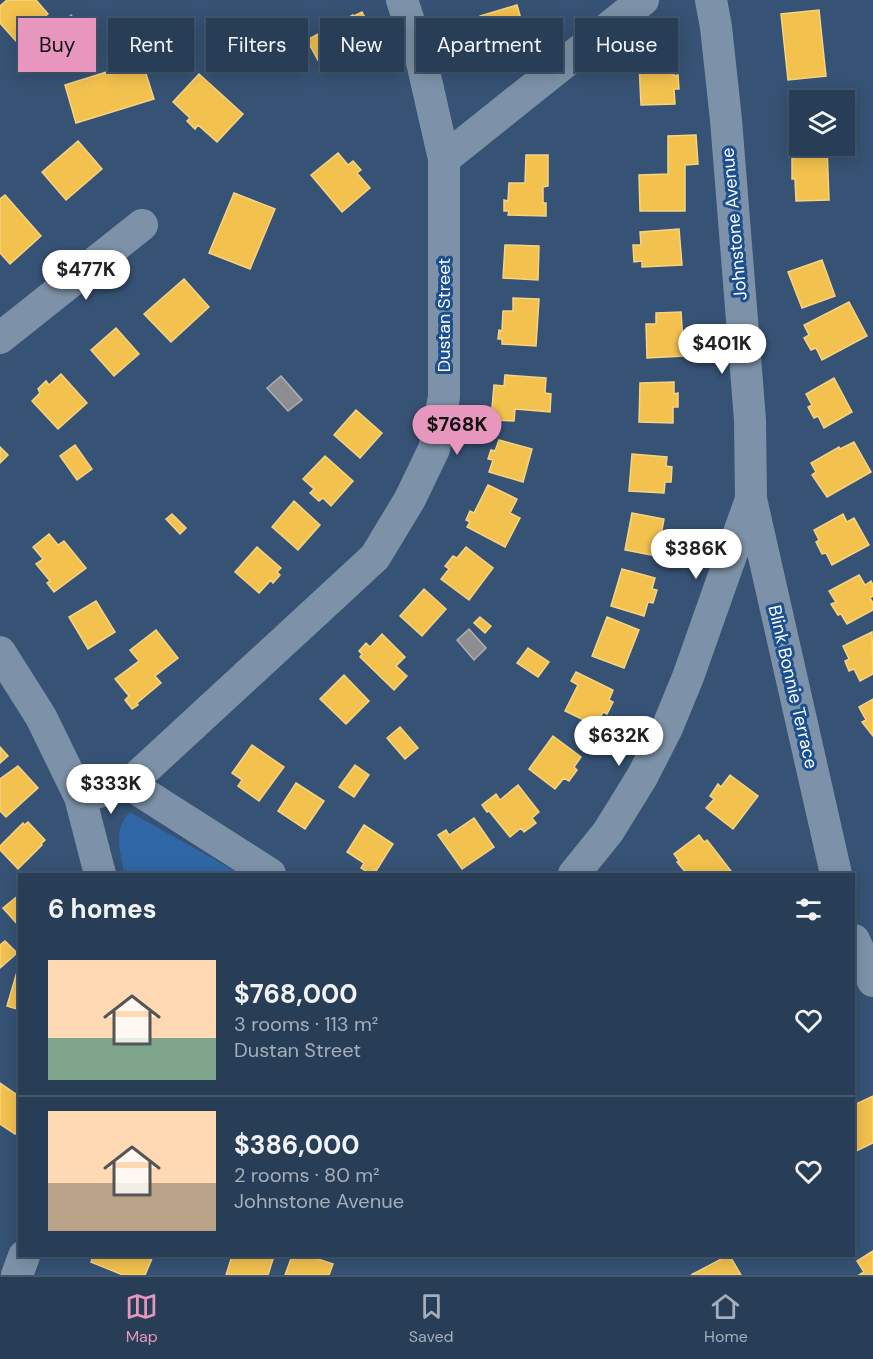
<!DOCTYPE html>
<meta charset="utf-8">
<style>
:root{--surface:#283e57;--page:#344961;--text:#f1f3f6;--muted:#a5aeba;--line:#44576d;--accent:#e797bd}
body{margin:0;font-family:"DM Sans",sans-serif;background:var(--page);color:var(--text);height:100vh;display:flex;flex-direction:column;font-size:22px;white-space:nowrap}
*{box-sizing:border-box;margin:0}
p{font-size:20px;color:var(--muted)}
.icon{flex:none;width:33px;height:33px;fill:none;stroke:currentColor;stroke-width:2;stroke-linecap:round;stroke-linejoin:round}
.map{position:relative;flex:1;overflow:hidden}
.side{position:absolute;left:18px;top:873px;width:837px;height:384px;display:flex;flex-direction:column;background:var(--surface);border-radius:0px;box-shadow:0 3px 15px #0003,0 0 0 2px var(--line)}
.side>*{flex:none}
.guide{position:absolute;left:18px;top:18px;width:837px;height:54px;display:flex;gap:12px}
.tools{position:absolute;left:789px;top:90px;display:grid;gap:12px}
.tools a{display:grid;place-items:center;width:66px;height:66px;border-radius:0px;background:var(--surface);box-shadow:0 3px 15px #0003,0 0 0 2px var(--line);font-size:30px}
.price{position:absolute;translate:-50% -51px;padding:0 14px;border-radius:21px;background:#fff;color:#222;font-size:20px;line-height:39px;filter:drop-shadow(0 2px 3px #0008)}
.price::after{content:'';position:absolute;left:50%;top:36px;width:18px;height:14px;margin-left:-9px;background:inherit;clip-path:polygon(0 0,100% 0,50% 100%)}
.price.active{background:var(--accent);color:#111}
ul{padding:0;list-style:none}
li{display:flex;align-items:center;gap:18px;height:150px;padding:0 30px}
li+li{border-top:2px solid var(--line)}
li span{display:grid;place-items:center;flex:none;width:168px;height:120px;border-radius:0px;color:#555}
li>.icon{margin-inline-start:auto}
span .icon{width:72px;height:72px;fill:#fffc;stroke-width:1}
li b{font-size:26px}
h2{display:flex;justify-content:space-between;align-items:center;height:72px;padding:0 30px;font-size:26px}
.chip{padding:0 21px;border-radius:0px;background:var(--surface);box-shadow:0 3px 15px #0003,0 0 0 2px var(--line);font-size:21px;line-height:54px}
.chip.active{background:var(--accent);color:#111}
.tabs{display:flex;justify-content:space-around;align-items:center;height:84px;border-top:2px solid var(--line);background:var(--surface);font-size:16px;color:var(--muted)}
.tabs a{display:grid;justify-items:center;gap:3px}
.tabs .active{color:var(--accent)}
.map>svg:first-child{display:block}
.green{fill:#2f66a5}
.homes{fill:#f2c14e;stroke:#f6d483;stroke-width:1.5}
.industry{fill:#8d8d92;stroke:#afafb3;stroke-width:1.5}
.lines{fill:none;stroke-linecap:round;stroke-linejoin:round}
.street{stroke:#7d92a8;stroke-width:32}
.labels{text-anchor:middle;dominant-baseline:central;stroke-width:6;stroke-linejoin:round;paint-order:stroke}
.street-label{font-size:18px;fill:#fff;stroke:#1b4f8f}
</style>
<div class="map">
<svg width="873" height="1275" viewBox="0 0 873 1275">
<rect width="100%" height="100%" fill="#365274"/>
<!-- green -->
<path class="green" d="M130,812l110,62h-116c-3,-22 -12,-45 6,-62z"/>
<!-- homes -->
<path class="homes" d="M7,0h29l12,14 -32,27 -16,-18v-17z
M517,5l10,35 -20,6 2,6 -17,5 -8,-28 -2,1 -3,-9h2l-1,-5z
M819,10l7,66 -38,4 -7,-66z
M362,12l13,23 -8,5 9,17 -28,16 -11,-21 -2,1 3,5 -7,4 -3,-5 -9,5 -12,-22 46,-25 1,1z
M660,32l17,4 -5,24 -18,-4z
M142,61l12,38 -78,24 -11,-38z
M674,61v15l4,-1 1,14h-5l1,15 -34,1 -2,-42z
M199,74l44,40 -26,28 -19,-17 -3,4 -8,-8 3,-3 -17,-16z
M696,135l2,29 -13,1v46h-45l-1,-36 29,-1v-38z
M78,141l24,28 -36,31 -24,-28z
M794,146h33l2,54 -33,1 -1,-22h-3v-21h3z
M338,153l10,12 5,-4 8,9 -4,3 13,15 -28,24 -31,-37z
M526,155h22v31l-5,1v16h3v13l-38,-1 1,-4h-5v-11l4,1 1,-18h16z
M234,193l41,16 -25,60 -41,-16z
M5,195l36,41 -31,28 -10,-11v-54z
M679,229l3,36 -40,2v-6l-8,1 -1,-17h8l-1,-13z
M505,245l34,1 -1,34 -35,-2z
M822,260l13,36 -33,12 -14,-36z
M184,279l25,28 -38,35 -27,-28z
M513,298l26,1 -3,47 -34,-2v-5h-4l1,-9 3,1 1,-20h10z
M849,302l18,34 -45,24 -6,-12 -5,2 -7,-12 5,-3 -5,-10z
M681,312l3,44 -37,2 -1,-34h10v-11z
M116,328l23,26 -25,22 -23,-26z
M61,374l26,29 -29,26 -26,-28 8,-8 -2,-4 8,-8 3,4z
M505,375l41,3 -1,15 6,1 -1,18 -35,-3 -1,12 -23,-1 3,-35 10,1z
M834,378l18,34 -28,16 -6,-12 -4,2 -6,-11 4,-2 -6,-11z
M674,382v12l4,-1v14h-5v16l-34,-1 1,-39z
M356,410l26,23 -22,25 -26,-23z
M499,440l33,9 -9,33 -34,-10 4,-12 -5,-1 3,-9 4,1z
M854,442l17,30 -44,25 -15,-22 4,-3 -5,-9 28,-16 1,2z
M75,445l17,24 -15,11 -17,-24z
M0,447l8,8 -8,8z
M632,454l35,3 -1,9 6,1 -1,15h-6l-1,11 -35,-2z
M325,456l28,25 -22,25 -8,-8 -4,3 -9,-8 4,-4 -11,-10z
M488,485l29,14 -7,14 10,5 -15,29 -38,-20 3,-5 -4,-2 4,-9 4,2z
M294,501l26,24 -22,25 -26,-23z
M632,513l32,6 -7,37 -32,-6z
M172,514l14,14 -6,6 -14,-15z
M843,514l4,8 7,-4 15,27 -37,20 -6,-12 -4,1 -6,-12 3,-2 -5,-10z
M49,534l9,11 6,-4 22,27 -32,24 -7,-9 3,-2 -14,-17 7,-5 -10,-12z
M257,547l24,21 -4,4 3,3 -7,8 -2,-3 -12,13 -24,-21z
M466,547l27,21 -24,32 -28,-21 8,-10 -4,-3 8,-10 4,2z
M622,569l33,9 -3,11 5,1 -4,13 -5,-1 -4,14 -33,-10z
M859,575l6,10 6,-4 2,4v11l-3,2 3,5v7l-26,14 -6,-10 -3,1 -7,-11 5,-2 -7,-11z
M424,589l22,20 -24,27 -22,-20z
M96,601l19,31 -27,17 -19,-32z
M480,617l11,9 -6,7 -11,-10z
M607,617l32,13 -15,38 -32,-12z
M156,630l22,28 -23,18 6,7 -24,20 1,2 -6,4 -7,-9 4,-4 -14,-17 24,-18 -9,-11z
M872,632l1,42 -13,7 -6,-12 -5,2 -4,-10 4,-2 -6,-13z
M382,634l23,23 -9,9 11,10 -13,14 -34,-33 2,-3 -3,-3 7,-8 4,4z
M528,648l21,14 -11,15 -21,-14z
M576,672l37,18 -4,10 4,2 -6,12 -4,-2 -7,14 -31,-15 13,-26 -7,-4z
M344,675l25,26 -23,23 -26,-25z
M873,699v37l-11,-14 4,-2 -7,-13z
M400,727l18,21 -13,11 -18,-21z
M553,736l28,21 -7,10 3,3 -8,11 -5,-3 -9,11 -26,-20z
M252,745l32,22 -25,34 -21,-15 4,-6 -10,-7z
M0,747l8,9 -8,7z
M355,765l14,10 -15,22 -15,-10z
M18,766l20,22 -32,29 -6,-6v-32z
M730,775l28,21 -25,33 -27,-21 8,-9 -4,-3 8,-12 3,3z
M296,783l28,18 -19,28 -27,-18z
M518,785l21,27 -7,6 4,5 -12,9 -3,-4 -11,9 -21,-26 -2,1 -5,-7 14,-11 4,6z
M474,818l20,29 -32,22 -24,-34 8,-5 3,5z
M28,822l17,18 -4,4 1,1 -24,24 -18,-19v-4l23,-23 1,2z
M364,825l29,19 -17,27 -2,-2 -3,5 -10,-6 3,-5 -17,-11z
M699,835l5,7 3,-2 24,31 -2,3h-42l-10,-12 2,-1 -5,-7z
M20,894v33l-17,-19z
M5,941l12,12 -17,15v-23z
M19,965h1v45l-13,-4z
M0,1083l20,14v31l-5,6 -15,-10z
M873,1096v47l-19,9v-47z
M873,1251v24h-14l5,-3 -7,-11z
M93,1256h60l-8,19h-22l-32,-13z
M229,1256h45l-6,19h-42l6,-19z
M292,1256h17l24,8 -4,11h-44z
M727,1256h3l11,19h-50z"/>
<!-- industry -->
<path class="industry" d="M71,15l22,25 -15,12 -21,-24z
M281,376l21,24 -14,11 -21,-23z
M469,629l17,19 -12,12 -17,-20z"/>
<g class="lines">
<!-- street -->
<path class="street" d="M444,159l199,-159
M0,338l142,-113
M751,499l85,375
M0,652l41,65 39,80 20,77
M129,784l141,90
M80,797l49,-13 246,-227 35,-58 24,-50 10,-52v-238l-23,-101 -19,-58
M574,874l34,-42 34,-55 25,-49 21,-51 63,-178 -1,-79 -24,-300 -10,-93 -5,-27
M854,940l19,41
M17,1275l7,-19"/>
</g>
<g class="labels">
<!-- street labels -->
<g class="street-label">
<text transform="translate(734 224) rotate(-95)">Johnstone Avenue</text>
<text transform="translate(444 315) rotate(-90)">Dustan Street</text>
<text transform="translate(793 687) rotate(77)">Blink Bonnie Terrace</text>
</g>
</g>
</svg>
<div class="tools">
<a><svg class="icon" aria-label="layers" viewBox="0 0 24 24"><path d="M12 4l9 5-9 5-9-5zM3 14l9 5 9-5"/></svg></a>
</div>
<b class="price" style="left:86px;top:301px">$477K</b>
<b class="price" style="left:722px;top:375px">$401K</b>
<b class="price active" style="left:457px;top:456px">$768K</b>
<b class="price" style="left:696px;top:580px">$386K</b>
<b class="price" style="left:619px;top:767px">$632K</b>
<b class="price" style="left:111px;top:815px">$333K</b>
<div class="guide">
<a class="chip active">Buy</a>
<a class="chip">Rent</a>
<a class="chip">Filters</a>
<a class="chip">New</a>
<a class="chip">Apartment</a>
<a class="chip">House</a>
</div>
<section class="side">
<h2>6 homes<svg class="icon" aria-label="filters" viewBox="0 0 24 24"><path d="M4 7h16M4 17h16"/><circle cx="9" cy="7" r="2"/><circle cx="15" cy="17" r="2"/></svg></h2>
<ul>
<li><span style="background:linear-gradient(#ffd9b3 65%,#7fa58c 0)"><svg class="icon" aria-label="home" viewBox="0 0 24 24"><path d="M3 11l9-7 9 7M6 9v11h12V9"/></svg></span><div><b>$768,000</b><p>3 rooms · 113 m²</p><p>Dustan Street</p></div><svg class="icon" aria-label="heart" viewBox="0 0 24 24"><path d="M12 20l-8-8c-3-5 5-10 8-4 3-6 11-1 8 4z"/></svg></li>
<li><span style="background:linear-gradient(#ffd9b3 60%,#b9a48a 0)"><svg class="icon" aria-label="home" viewBox="0 0 24 24"><path d="M3 11l9-7 9 7M6 9v11h12V9"/></svg></span><div><b>$386,000</b><p>2 rooms · 80 m²</p><p>Johnstone Avenue</p></div><svg class="icon" aria-label="heart" viewBox="0 0 24 24"><path d="M12 20l-8-8c-3-5 5-10 8-4 3-6 11-1 8 4z"/></svg></li>
</ul>
</section>
</div>
<nav class="tabs">
<a class="active"><svg class="icon" aria-label="map" viewBox="0 0 24 24"><path d="M3 6l6-2 6 2 6-2v14l-6 2-6-2-6 2zM9 4v14M15 6v14"/></svg>Map</a>
<a><svg class="icon" aria-label="saved" viewBox="0 0 24 24"><path d="M7 4h10v16l-5-4-5 4z"/></svg>Saved</a>
<a><svg class="icon" aria-label="home" viewBox="0 0 24 24"><path d="M3 11l9-7 9 7M6 9v11h12V9"/></svg>Home</a>
</nav>
